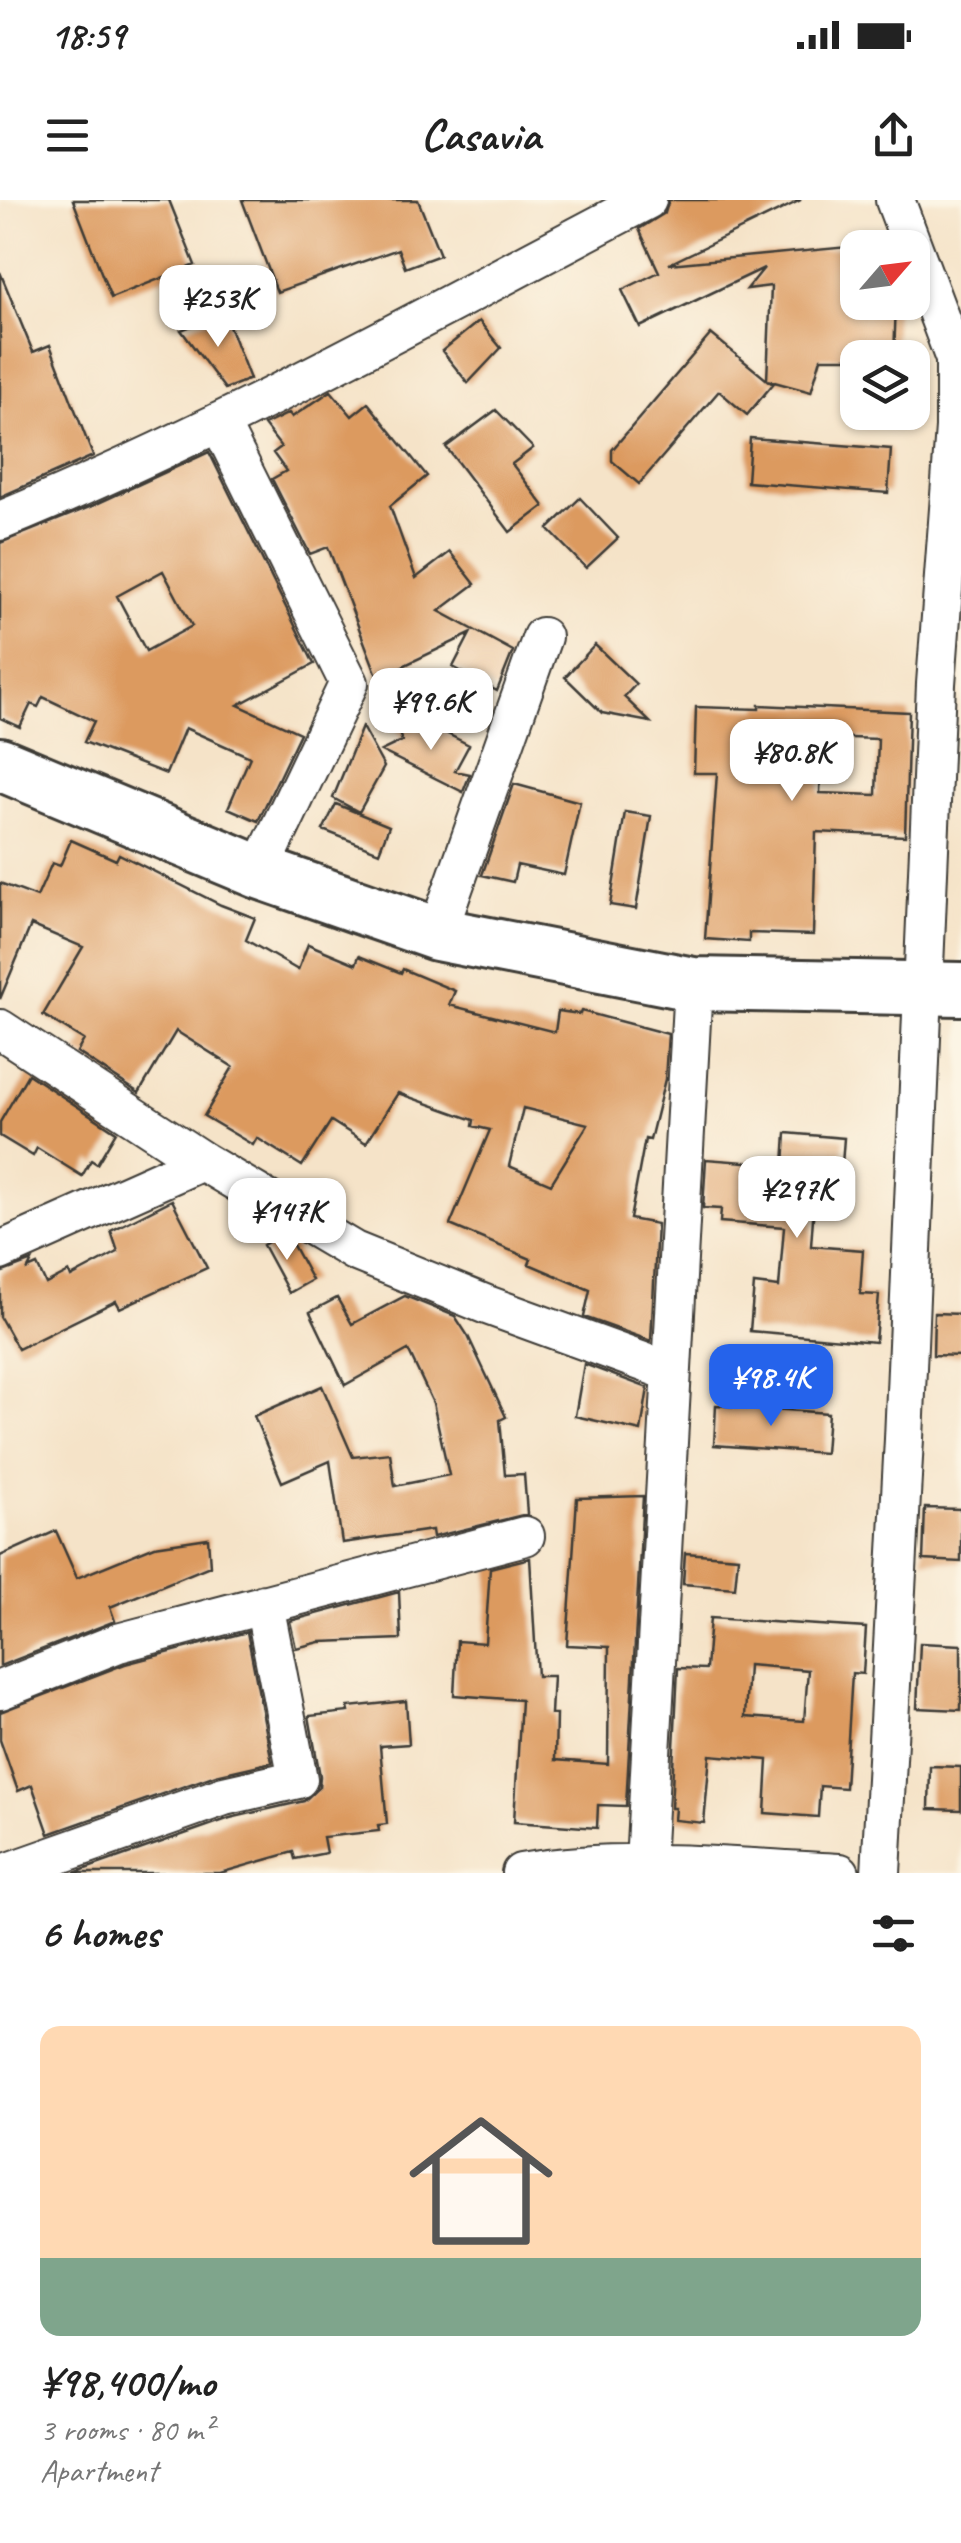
<!DOCTYPE html>
<meta charset="utf-8">
<style>
:root{--surface:#fff;--page:#f2f2f2;--text:#222;--muted:#767676;--accent:#2563eb}
body{margin:0;font-family:Caveat,sans-serif;background:var(--page);color:var(--text);height:100vh;display:flex;flex-direction:column;font-size:38px;white-space:nowrap}
*{box-sizing:border-box;margin:0}
p{font-size:32px;color:var(--muted)}
.icon{flex:none;width:55px;height:55px;fill:none;stroke:currentColor;stroke-width:2;stroke-linecap:round;stroke-linejoin:round}
.map{position:relative;height:1673px;overflow:hidden}
.panel{display:flex;flex-direction:column;background:var(--surface);flex:1}
.panel>*{flex:none}
.needle{width:65px;rotate:62deg}
.controls{position:absolute;left:840px;top:30px;display:grid;gap:20px}
.controls a{display:grid;place-items:center;width:90px;height:90px;border-radius:20px;background:var(--surface);box-shadow:0 2px 8px #0004;font-size:50px}
.price{position:absolute;translate:-50% -85px;padding:0 22px;border-radius:20px;background:#fff;color:#222;font-size:32px;line-height:65px;filter:drop-shadow(0 2px 5px #0008)}
.price::after{content:'';position:absolute;left:50%;top:60px;width:30px;height:22px;margin-left:-15px;background:inherit;clip-path:polygon(0 0,100% 0,50% 100%)}
.price.current{background:var(--accent);color:#fff}
ul{padding:0;list-style:none}
li{display:grid;align-content:center;gap:20px;height:530px;padding:0 40px}
li span{display:grid;place-items:center;height:310px;border-radius:20px;color:#555}
li>.icon{margin-inline-start:auto}
span .icon{width:180px;height:180px;fill:#fffc;stroke-width:1}
li b{font-size:42px}
h2{display:flex;justify-content:space-between;align-items:center;height:120px;padding:0 40px;font-size:42px}
.status{display:flex;justify-content:space-between;align-items:center;height:70px;padding:0 50px;background:var(--surface);direction:ltr}
.status svg{height:28px;fill:currentColor}
header{display:flex;justify-content:space-between;align-items:center;height:130px;padding:0 40px;background:var(--surface);font-size:45px;font-weight:800}
.map>svg:first-child{display:block}
.building{fill:#dc9a5e;fill-rule:evenodd}
.lines{fill:none;stroke-linecap:round;stroke-linejoin:round}
.street-casing{stroke:#3d3a36;stroke-width:42}
.secondary-casing{stroke:#3d3a36;stroke-width:58}
.street{stroke:#fff;stroke-width:38}
.secondary{stroke:#fff;stroke-width:52}
</style>
<div class="status"><b>18:59</b><svg viewBox="0 0 49 12"><path d="M0 12V9h3v3zM5 12V6h3v6zM10 12V3h3v9zM15 12V0h3v12zM26 1h20v11H26zM47 4h2v5h-2z"/></svg></div>
<header><svg class="icon" aria-label="menu" viewBox="0 0 24 24"><path d="M4 6h16M4 12h16M4 18h16"/></svg>Casavia<svg class="icon" aria-label="share" viewBox="0 0 24 24"><path d="M12 15V3M7 8l5-5 5 5M5 13v7h14v-7"/></svg></header>
<div class="map">
<svg width="961" height="1673" viewBox="0 0 961 1673">
<rect width="100%" height="100%" fill="#fcf5e5"/>
<filter id="ink" filterUnits="userSpaceOnUse"><feTurbulence type="fractalNoise" baseFrequency=".01" numOctaves="2"/><feDisplacementMap in="SourceGraphic" scale="20" xChannelSelector="R" yChannelSelector="G"/><feConvolveMatrix kernelMatrix="1 2 1 2 8 2 1 2 1" color-interpolation-filters="sRGB"/></filter>
<filter id="wash" filterUnits="userSpaceOnUse"><feTurbulence type="fractalNoise" baseFrequency=".0048" numOctaves="4" result="noise"/><feDisplacementMap in="SourceGraphic" scale="40" xChannelSelector="R" yChannelSelector="G"/><feGaussianBlur stdDeviation="2.25" result="paint"/><feColorMatrix in="noise" values="0 0 0 0 0 0 0 0 0 0 0 0 0 0 0 0 0 1.4 0 .05"/><feComposite in="paint" operator="in"/></filter>
<g filter="url(#wash)">
<rect width="100%" height="100%" fill="#f5e3c8"/>
<g id="blocks">
<!-- building -->
<path class="building" d="M73,0h96l26,65 -84,33z
M242,0h176l22,55 -35,13 -7,-19 -121,43z
M669,0h132l-132,64 189,-18v56h38l-2,56h-73l-10,34 -44,-12 6,4 -26,31 -28,-24 -80,93 -27,-23v-11l99,-116 56,46 4,-94 -24,3 17,-21 -124,59 -18,-37 37,-18 -20,-43 26,-16z
M0,72l33,80 17,-7 43,111 -93,41z
M224,113l26,66 -25,10 -44,-59z
M479,121l22,27 -33,35 -26,-32z
M331,191l21,25 16,-13 59,73 -37,30 26,72 34,-26 25,32 -36,27 74,40 -16,40 -44,-24 17,-33 -92,44 -50,-131 -18,7 -38,-75 14,-8 -13,-18 8,-6 -17,-22 25,-12 3,4z
M496,210l37,38 -21,16 32,42 -34,26 -64,-85z
M750,238l141,11 -3,44 -141,-11z
M209,252l105,212 -76,41 62,28 -42,88 -30,-13 22,-51 -65,-29 -19,46 -82,-32 10,-21 -51,-24 -5,10 -7,-3 -11,23 -20,-9v-175l92,-37zM163,371l29,55 -46,25 -29,-55z
M580,298l38,40 -32,30 -38,-39z
M595,445l41,39 -12,13 26,25 -48,-9 -37,-36z
M759,505l150,7 -4,124 -89,-4 -3,103 -64,-2v9l-44,-3 12,-166h-23l2,-66 63,2zM822,537l56,2 -2,56 -56,-2z
M393,518l28,11 3,-7 45,23 -14,26 15,3 -7,18 -82,-41 21,-10z
M362,527l22,40 -25,45 -26,-14z
M514,584l66,18 -16,73 -47,-10 -4,17 -31,-7z
M336,604l53,22 -10,26 -56,-22z
M625,612l26,4 -15,93 -26,-4z
M71,640l45,20 3,-6 102,51 34,13 -9,22 52,30 10,-26 48,20 3,-8 42,17 2,-4 52,22 -6,14 106,27 3,-21 22,3 1,-3 87,23 -3,45 -15,61 -5,-1 -15,80 27,5 -6,117 -67,-24 6,-27 -61,-26 2,-5 -81,-34 40,-95 -17,-4 1,-6 -76,-27 -32,50 -35,-22 -29,45 -45,-28 -4,7 -49,-29 29,-49 -57,-36 -37,62 -62,-41 7,-12 -41,-25 40,-68 -52,-22 -31,74v-116l37,14 15,-34 8,3zM523,908l65,16 -37,60 -42,-18z
M28,874l88,58 -19,32 -6,-4 -9,16 -45,-28 -4,8 -33,-20v-14z
M786,933l58,5 -4,53 -25,-1 -4,56 52,4 -3,44 19,1 -4,47 -125,-11 4,-47 25,3 5,-60 -64,-5 1,-13 -18,-1 3,-49 78,6z
M172,1000l35,68 -87,40 -4,-7 -98,48 -18,-32v-44l32,-12 -4,8 9,-4 9,19 23,-12 2,5 47,-25 -7,-21z
M282,1034l7,4 23,42 -23,13 -26,-48z
M405,1096l50,20 13,20 38,81 -6,3 5,55 19,-1 3,40 -94,23 -1,-7 -90,13 -12,-82 -48,21 -28,-66 68,-30 31,71 37,-4 5,33 54,-11 -16,-72 -25,-53 -63,35 -35,-73 27,-14 15,26z
M934,1113l27,1v42l-28,-1z
M584,1164l64,24 -7,43 -66,-15z
M716,1205l112,8 -3,40 -111,-8z
M643,1296l-17,310 -28,-1 -1,23 -83,-6 7,-122 -67,-5 3,-54 28,2 5,-75 40,-10 7,118h16l-2,38h5l-1,46 53,4 1,-117 -42,-2 10,-147z
M925,1308l36,1v53l-38,-2z
M56,1331l21,47 78,-32 53,-8 2,28 -100,41 5,14 -115,45v-110z
M685,1353l53,4 -3,31 -52,-4z
M399,1392l2,47 -81,3 -24,6 -6,-27z
M710,1418l156,10 -3,46 -11,-1 -7,115 -25,-2 -2,31 -53,-4 3,-53 -58,-5 -6,68 -30,-3 1,-12h-4l7,-140 28,1zM748,1465l60,5 -4,51 -59,-4z
M247,1432l25,130 -56,13 -167,59 -17,-49 -14,6 -18,-51v-28l125,-48z
M920,1443l41,2v65l-44,-2z
M406,1501l3,43 -29,2 7,78 -9,1 1,6 -56,6 3,16 -31,6 -2,-7 -73,21h-146l156,-55 74,-17 15,-14 1,-11 -11,-60 40,-4 -1,-5z
M930,1566l31,1v43l-32,-1z"/>
</g>
</g>
<g filter="url(#ink)">
<use href="#blocks" fill-opacity="0" stroke="#3d3a36" stroke-width="2.5"/>
<g class="lines">
<!-- street casing -->
<g class="street-casing">
<path id="street" d="M219,222l130,261 -90,189
M0,321c223,-91 434,-210 647,-321
M437,734l105,-297
M0,829l202,132
M0,1051l202,-90 152,90 133,54 184,67
M0,1490l118,-47 407,-107
M645,1664l48,-880
M6,1673l218,-77 74,-17 -34,-175
M521,1673c105,-18 213,-5 319,0
M881,1673l23,-434 32,-755 19,-256v-69l-60,-159"/>
</g>
<!-- secondary casing -->
<g class="secondary-casing">
<path id="secondary" d="M0,564l259,108 178,62 256,50 268,5"/>
</g>
<!-- street -->
<use href="#street" class="street"/>
<!-- secondary -->
<use href="#secondary" class="secondary"/>
</g>
</g>
</svg>
<div class="controls">
<a><svg class="needle" viewBox="-14 -14 28 28"><path d="M0-13l5 13h-10z" fill="#e53935"/><path d="M0 13l5-13h-10z" fill="#767676"/></svg></a>
<a><svg class="icon" aria-label="layers" viewBox="0 0 24 24"><path d="M12 4l9 5-9 5-9-5zM3 14l9 5 9-5"/></svg></a>
</div>
<b class="price" style="left:218px;top:150px">¥253K</b>
<b class="price" style="left:431px;top:553px">¥99.6K</b>
<b class="price" style="left:792px;top:604px">¥80.8K</b>
<b class="price" style="left:797px;top:1041px">¥297K</b>
<b class="price" style="left:287px;top:1063px">¥147K</b>
<b class="price current" style="left:771px;top:1229px">¥98.4K</b>
</div>
<section class="panel">
<h2>6 homes<svg class="icon" aria-label="filters" viewBox="0 0 24 24"><path d="M4 7h16M4 17h16"/><circle cx="9" cy="7" r="2"/><circle cx="15" cy="17" r="2"/></svg></h2>
<ul>
<li><span style="background:linear-gradient(#ffd9b3 75%,#7fa58c 0)"><svg class="icon" aria-label="home" viewBox="0 0 24 24"><path d="M3 11l9-7 9 7M6 9v11h12V9"/></svg></span><div><b>¥98,400/mo</b><p>3 rooms · 80 m²</p><p>Apartment</p></div></li>
</ul>
</section>
